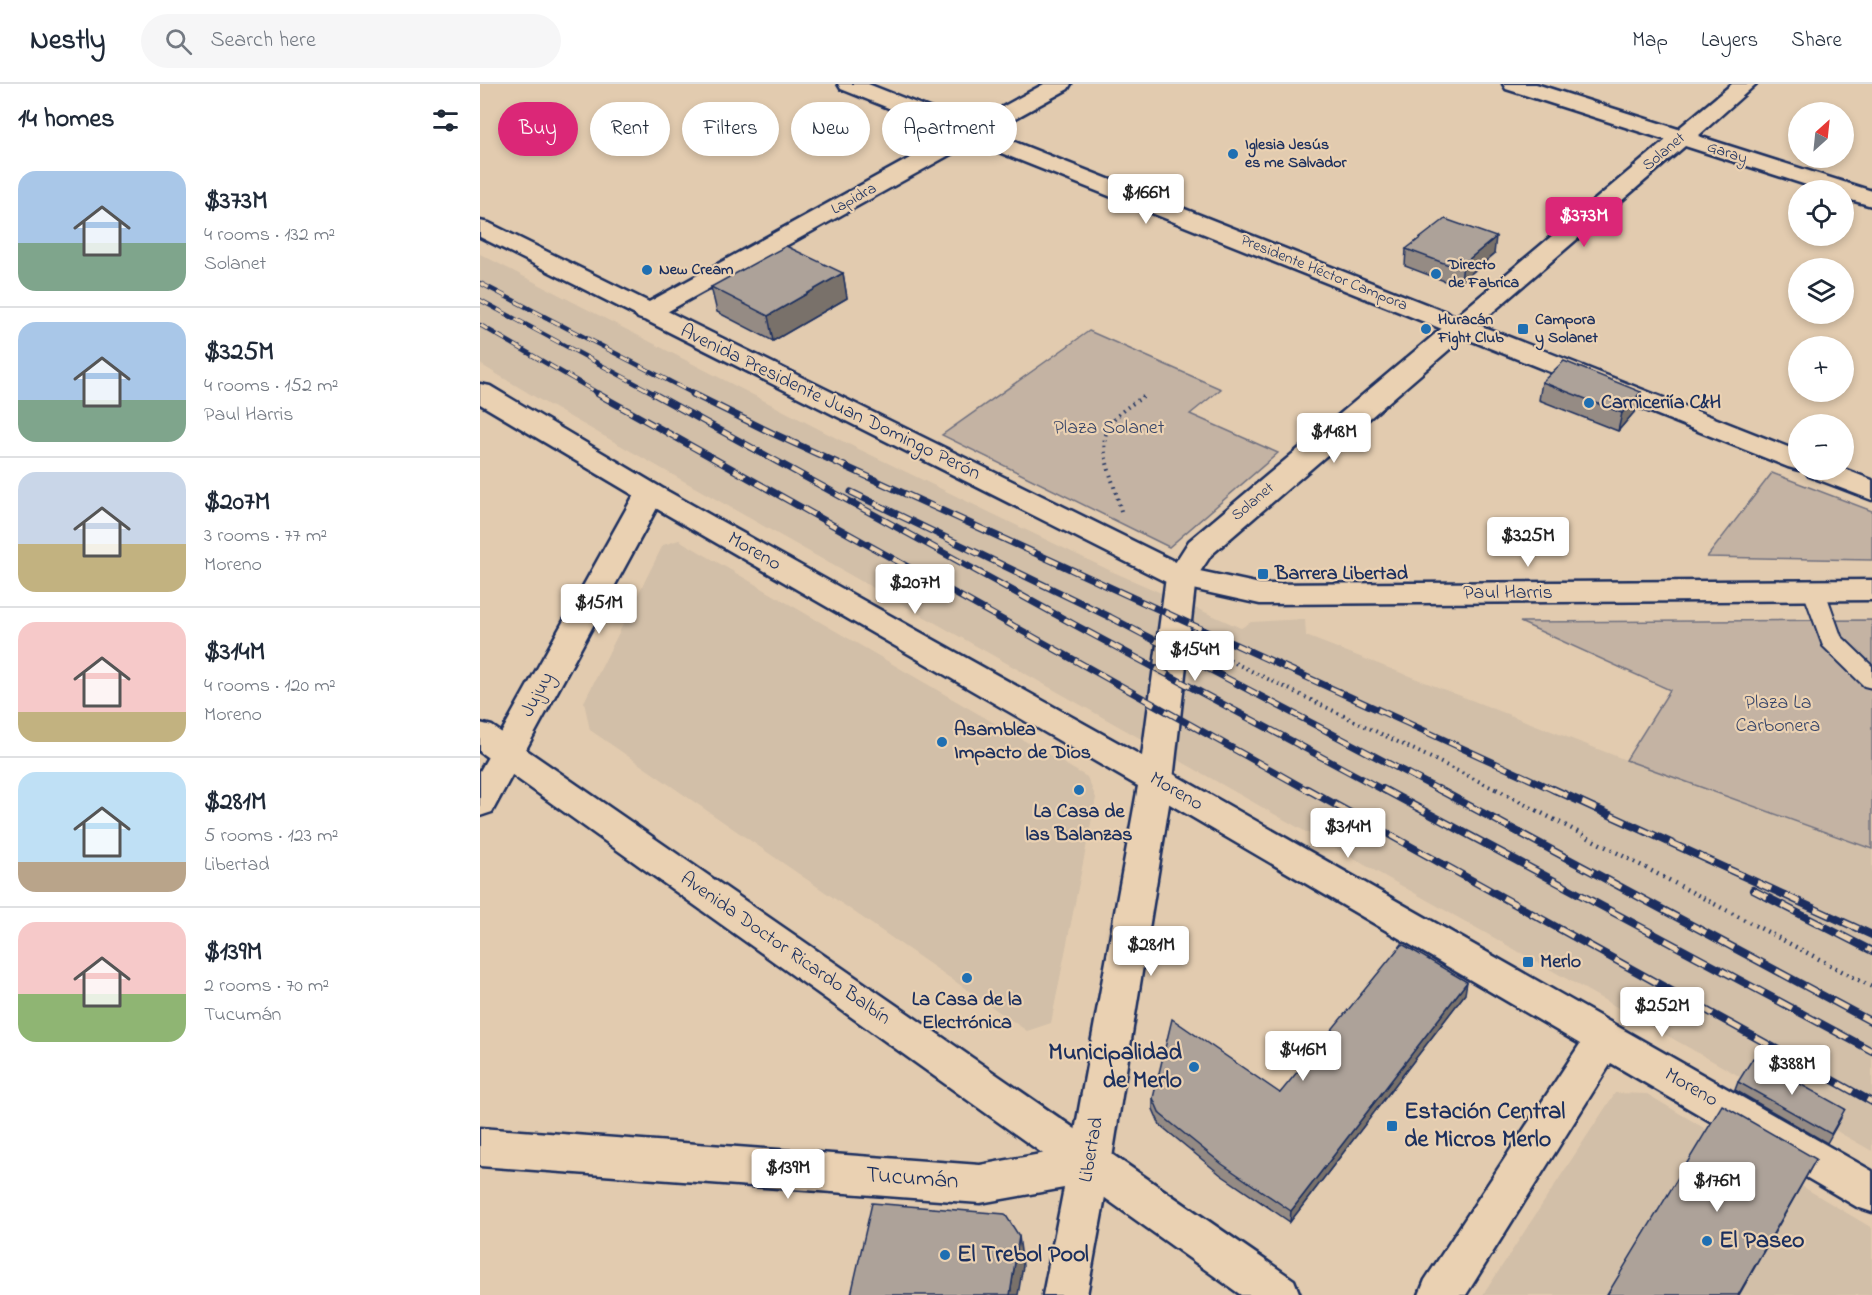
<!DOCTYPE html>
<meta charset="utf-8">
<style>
:root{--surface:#fff;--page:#f6f6f7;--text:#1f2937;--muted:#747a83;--line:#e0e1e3;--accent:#db2777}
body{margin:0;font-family:"Indie Flower",sans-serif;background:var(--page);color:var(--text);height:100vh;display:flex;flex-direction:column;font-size:22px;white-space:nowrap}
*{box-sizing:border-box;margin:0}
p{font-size:20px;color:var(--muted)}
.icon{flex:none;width:33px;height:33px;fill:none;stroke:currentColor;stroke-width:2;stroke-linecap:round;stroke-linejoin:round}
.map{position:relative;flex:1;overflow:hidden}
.drawer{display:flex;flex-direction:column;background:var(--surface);width:480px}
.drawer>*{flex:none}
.banner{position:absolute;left:18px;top:18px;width:570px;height:54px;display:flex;gap:12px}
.needle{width:39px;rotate:27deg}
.buttons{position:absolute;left:1308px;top:18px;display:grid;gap:12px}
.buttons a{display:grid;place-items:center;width:66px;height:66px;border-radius:50%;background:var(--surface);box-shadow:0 3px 9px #0003;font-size:30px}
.price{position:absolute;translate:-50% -51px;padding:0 14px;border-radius:6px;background:#fff;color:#222;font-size:20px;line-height:39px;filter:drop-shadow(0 2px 3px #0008)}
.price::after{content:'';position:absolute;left:50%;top:36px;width:18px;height:14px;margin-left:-9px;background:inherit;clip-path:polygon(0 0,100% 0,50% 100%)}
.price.selected{background:var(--accent);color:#fff}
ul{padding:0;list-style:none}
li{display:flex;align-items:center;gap:18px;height:150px;padding:0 18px}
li+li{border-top:2px solid var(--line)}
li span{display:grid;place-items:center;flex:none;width:168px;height:120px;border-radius:18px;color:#555}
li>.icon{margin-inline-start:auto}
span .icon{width:72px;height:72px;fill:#fffc;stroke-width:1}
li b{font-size:26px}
h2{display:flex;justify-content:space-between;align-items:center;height:72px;padding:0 18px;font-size:26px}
.chip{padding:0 21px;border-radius:27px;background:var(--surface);box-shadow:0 3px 9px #0003;font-size:21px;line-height:54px}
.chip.selected{background:var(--accent);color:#fff}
header{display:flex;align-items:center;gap:36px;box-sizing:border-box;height:84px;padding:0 30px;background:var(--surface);border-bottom:2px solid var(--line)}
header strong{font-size:28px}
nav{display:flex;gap:33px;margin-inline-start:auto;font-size:21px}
.search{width:420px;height:54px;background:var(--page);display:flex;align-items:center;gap:15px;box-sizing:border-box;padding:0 21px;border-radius:33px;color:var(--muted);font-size:22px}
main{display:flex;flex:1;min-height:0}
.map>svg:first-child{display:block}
.built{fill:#d2bfa8}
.green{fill:#c4b3a3;stroke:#707180;stroke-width:1.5}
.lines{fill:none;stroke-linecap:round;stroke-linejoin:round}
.service-casing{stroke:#1b2f5e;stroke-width:4}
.minor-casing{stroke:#1b2f5e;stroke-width:5}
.tertiary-casing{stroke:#1b2f5e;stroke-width:5}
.secondary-casing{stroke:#1b2f5e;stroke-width:5}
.primary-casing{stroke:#1b2f5e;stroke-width:5}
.path-far1{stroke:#1b2f5e;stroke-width:4;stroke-dasharray:1.5 4.5;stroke-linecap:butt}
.path{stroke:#1b2f5e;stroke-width:4.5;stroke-dasharray:1.5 5;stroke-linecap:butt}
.service{fill:#ead1b2;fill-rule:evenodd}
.minor{fill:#ead1b2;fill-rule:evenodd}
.tertiary{fill:#ead1b2;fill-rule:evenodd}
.secondary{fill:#ead1b2;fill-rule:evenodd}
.primary{fill:#ead1b2;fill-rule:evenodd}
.rail-far2-casing{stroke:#1b2f5e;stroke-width:4.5}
.rail-far1-casing{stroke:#1b2f5e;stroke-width:7}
.rail-casing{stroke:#1b2f5e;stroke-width:8}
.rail-far2{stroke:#ead1b2;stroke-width:3;stroke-dasharray:10;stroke-linecap:butt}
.rail-far1{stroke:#ead1b2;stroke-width:4.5;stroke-dasharray:13;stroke-linecap:butt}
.rail{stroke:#ead1b2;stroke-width:5;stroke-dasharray:16;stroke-linecap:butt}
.wall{fill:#958b84;stroke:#1b2f5e;stroke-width:1.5}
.shaded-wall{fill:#79716b;stroke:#1b2f5e;stroke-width:1.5}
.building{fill:#ada299;stroke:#1b2f5e;stroke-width:1.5}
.poi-dot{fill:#1f6fb2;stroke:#ead1b2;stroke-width:2}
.labels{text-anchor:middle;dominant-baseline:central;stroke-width:4.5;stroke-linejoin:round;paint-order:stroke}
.far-poi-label{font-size:16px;font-weight:bold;fill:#1b2f5e;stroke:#ead1b2;text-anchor:start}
.far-street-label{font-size:16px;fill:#1b2f5e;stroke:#ead1b2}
.street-label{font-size:20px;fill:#1b2f5e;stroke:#ead1b2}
.poi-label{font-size:20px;font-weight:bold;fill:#1b2f5e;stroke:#ead1b2;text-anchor:start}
.park-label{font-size:20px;fill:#344368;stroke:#ead1b2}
.near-poi-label{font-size:24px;font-weight:bold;fill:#1b2f5e;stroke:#ead1b2;text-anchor:start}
.near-street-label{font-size:24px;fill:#1b2f5e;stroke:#ead1b2}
</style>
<header>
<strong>Nestly</strong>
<div class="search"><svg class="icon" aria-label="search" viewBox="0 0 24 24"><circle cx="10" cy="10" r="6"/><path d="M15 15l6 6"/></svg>Search here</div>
<nav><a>Map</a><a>Layers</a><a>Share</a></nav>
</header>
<main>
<section class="drawer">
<h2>14 homes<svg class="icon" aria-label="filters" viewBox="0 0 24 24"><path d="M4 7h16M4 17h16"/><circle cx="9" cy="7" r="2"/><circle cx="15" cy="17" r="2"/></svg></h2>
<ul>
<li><span style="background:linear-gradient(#a9c7e8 60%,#7fa58c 0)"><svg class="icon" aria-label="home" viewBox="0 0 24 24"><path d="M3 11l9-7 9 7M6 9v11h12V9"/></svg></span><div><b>$373M</b><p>4 rooms · 132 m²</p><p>Solanet</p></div></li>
<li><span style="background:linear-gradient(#a9c7e8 65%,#7fa58c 0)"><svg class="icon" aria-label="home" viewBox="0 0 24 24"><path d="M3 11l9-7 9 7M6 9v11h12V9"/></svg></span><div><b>$325M</b><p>4 rooms · 152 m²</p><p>Paul Harris</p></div></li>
<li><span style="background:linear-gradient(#c9d6e8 60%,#c2b280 0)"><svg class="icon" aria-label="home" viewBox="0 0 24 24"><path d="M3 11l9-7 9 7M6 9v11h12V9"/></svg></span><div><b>$207M</b><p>3 rooms · 77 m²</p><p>Moreno</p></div></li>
<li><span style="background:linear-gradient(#f6c9c9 75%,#c2b280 0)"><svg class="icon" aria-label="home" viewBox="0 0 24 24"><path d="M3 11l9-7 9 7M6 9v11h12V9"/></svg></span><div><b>$314M</b><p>4 rooms · 120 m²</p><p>Moreno</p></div></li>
<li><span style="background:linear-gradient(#bfe0f5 75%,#b9a48a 0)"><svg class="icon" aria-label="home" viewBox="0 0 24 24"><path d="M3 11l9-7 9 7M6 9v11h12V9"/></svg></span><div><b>$281M</b><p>5 rooms · 123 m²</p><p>Libertad</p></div></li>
<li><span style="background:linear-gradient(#f6c9c9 60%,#8fb573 0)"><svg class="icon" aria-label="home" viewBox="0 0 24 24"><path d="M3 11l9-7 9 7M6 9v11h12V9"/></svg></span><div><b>$139M</b><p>2 rooms · 70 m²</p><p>Tucumán</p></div></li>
</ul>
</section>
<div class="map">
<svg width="1392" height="1211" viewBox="0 0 1392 1211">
<rect width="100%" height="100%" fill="#e2cbaf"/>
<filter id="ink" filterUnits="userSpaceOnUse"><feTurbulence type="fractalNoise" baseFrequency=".0167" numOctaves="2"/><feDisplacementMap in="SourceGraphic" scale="12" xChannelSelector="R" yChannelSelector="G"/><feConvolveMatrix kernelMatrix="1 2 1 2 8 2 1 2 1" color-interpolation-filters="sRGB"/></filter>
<g filter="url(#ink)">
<!-- built -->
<path class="built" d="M0,170l360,186 271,131 130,57 10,-6 54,-3 1,17 320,124 246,89v302l-1332,-751 -60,-36z
M199,456l408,237 9,21 -45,225 -24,8 -437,-301 -6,-28 79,-157z
M1135,1009l32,1 225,134v67h-389z"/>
<!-- green -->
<path class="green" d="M609,247l132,58 -31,25 88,39 -109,94 -227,-112z
M1292,389l100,38v49l-165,-3z
M1392,536v229l-246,-89 44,-70 -150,-68z"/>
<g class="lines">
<!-- service casing -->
<g class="service-casing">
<path id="service" d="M1334,499l8,3 3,5 16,45 31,30v22l-8,-2 -41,-40 -20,-55 3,-5z"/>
</g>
<!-- minor casing -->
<g class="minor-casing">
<path id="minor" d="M564,0h27l-3,5 -412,229 -9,3 -9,-3 -4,-5 4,-5z
M1023,0h33l142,45 54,-45h24l-58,52 174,55v15l-28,-8v-8h-22l-137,-44 -474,409 -19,29 -11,3 -11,-3 -4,-7 23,-36 477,-401 -160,-51z
M170,400l10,3 5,6 -173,319 -12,4v-45l155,-278 5,-6z
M676,683l12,4 704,400v41l-15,-5 -246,-144 -145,232h-47l6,-15 155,-236 -436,-255 -5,-9 5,-9z
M0,1044l500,37 110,-20 15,6 6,13 -24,131h-44l21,-107 -84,15 -500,-37z"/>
</g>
<!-- tertiary casing -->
<g class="tertiary-casing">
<path id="tertiary" d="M358,0h30l930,367 1,19 -11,-3 -947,-378z
M0,300l10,2 170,101 482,269 24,-179 4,-7 11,-3 11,3 4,7 -23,203 -62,384 -6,13 -15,6 -15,-6 -6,-13 69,-378 -498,-287 -160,-95z
M1364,385l28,11v20l-63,-24 -4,-6z"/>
</g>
<!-- secondary casing -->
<g class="secondary-casing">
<path id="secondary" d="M701,483l79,17 612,-4v20l-612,4 -90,-20 -4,-7 4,-7z"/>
</g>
<!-- primary casing -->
<g class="primary-casing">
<path id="primary" d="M0,137l9,2 703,347 4,7 -4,7 -11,3 -11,-3 -690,-347z
M0,639l12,3 802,554 6,15h-59l-761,-543z"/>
</g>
<!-- path-far1 -->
<path class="path-far1" d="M641,427c-15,-59 -38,-81 26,-116
M728,566l291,141"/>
<!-- path -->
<path class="path" d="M1016,705l376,198"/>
<!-- service -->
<use href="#service" class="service"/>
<!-- minor -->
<use href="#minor" class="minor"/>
<!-- tertiary -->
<use href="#tertiary" class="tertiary"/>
<!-- secondary -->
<use href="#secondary" class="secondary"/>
<!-- primary -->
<use href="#primary" class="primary"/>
<!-- rail-far2 casing -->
<g class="rail-far2-casing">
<path id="rail-far2" d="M0,199l216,112
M0,216l177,95
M0,241l121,70"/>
</g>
<!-- rail-far1 casing -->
<g class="rail-far1-casing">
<path id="rail-far1" d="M118,310l711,397
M174,310l421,231 310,166
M213,310l79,39 784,358
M371,408l259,125 331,174"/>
</g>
<!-- rail casing -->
<g class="rail-casing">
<path id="rail" d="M827,705l565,313
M903,705l489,262
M958,705l434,233
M1073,705l319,146
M1273,806l119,61"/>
</g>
<!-- rail-far2 -->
<use href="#rail-far2" class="rail-far2"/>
<!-- rail-far1 -->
<use href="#rail-far1" class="rail-far1"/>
<!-- rail -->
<use href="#rail" class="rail"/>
</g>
<!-- wall -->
<path class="wall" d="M926,165l88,5 -33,28h-14l-42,-16z
M363,189l4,25 -74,43 -56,-29 -6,-25z
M1062,298l99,10 -4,17 -19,22 -79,-31z
M985,910l-175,228 -69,-47 -61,-50 -7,-16v-11l127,-5z
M1258,998l103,36 -14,25 -92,-53z"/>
<!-- shaded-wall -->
<path class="shaded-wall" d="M1016,153l-2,17 -33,28 2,-18z
M363,189l4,25 -74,43 -5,-25z
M1161,308l-4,17 -19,22 4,-18z
M987,898l-2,12 -175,228 1,-11z
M1336,1075l-11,20 -66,116h-1z
M539,1152l4,30 -5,29h-8z"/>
<!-- building -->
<path class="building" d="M965,135l51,18 -33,27 -14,1 -43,-16z
M306,162l57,27 -75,43 -57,-29z
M1084,277l77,31 -19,21 -80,-31z
M922,860l65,38 -176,229 -69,-47 -62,-50 -7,-16 19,-79 108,74z
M1273,974l92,51 -14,25 -93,-52z
M1242,1021l94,54 -78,136h-131z
M392,1119l133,11 14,22 -9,59h-159z"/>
</g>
<!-- markers -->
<g class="poi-dot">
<circle cx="753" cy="70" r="6"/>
<circle cx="167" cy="186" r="6"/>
<circle cx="956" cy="190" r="6"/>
<circle cx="946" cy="245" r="6"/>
<rect x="1037" y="239" width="12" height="12" rx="3"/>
<circle cx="1109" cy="319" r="6"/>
<rect x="777" y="484" width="12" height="12" rx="3"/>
<circle cx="462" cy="658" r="6"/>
<circle cx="599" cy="706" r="6"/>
<rect x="1042" y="872" width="12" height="12" rx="3"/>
<circle cx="487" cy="894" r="6"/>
<circle cx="714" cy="983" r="6"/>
<rect x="906" y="1036" width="12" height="12" rx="3"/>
<circle cx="1227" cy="1157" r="6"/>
<circle cx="465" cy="1171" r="6"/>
</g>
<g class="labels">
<!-- far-poi labels -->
<g class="far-poi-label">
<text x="765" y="61">Iglesia Jesús<tspan x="765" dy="18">es me Salvador</tspan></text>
<text x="968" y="181">Directo<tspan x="968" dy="18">de Fabrica</tspan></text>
<text x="179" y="186">New Cream</text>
<text x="958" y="236">Huracán<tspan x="958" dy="18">Fight Club</tspan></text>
<text x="1055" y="236">Campora<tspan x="1055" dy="18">y Solanet</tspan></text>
</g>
<!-- far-street labels -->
<g class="far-street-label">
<text transform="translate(1184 68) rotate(-40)">Solanet</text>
<text transform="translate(1247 69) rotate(18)">Garay</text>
<text transform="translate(374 115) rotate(-29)">Lapidra</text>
<text transform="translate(844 189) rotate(22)">Presidente Héctor Campora</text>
<text transform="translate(773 418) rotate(-40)">Solanet</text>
</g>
<!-- street labels -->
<g class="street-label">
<text transform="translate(350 319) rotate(26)">Avenida Presidente Juan Domingo Perón</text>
<text transform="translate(274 468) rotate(30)">Moreno</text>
<text x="1028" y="509">Paul Harris</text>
<text transform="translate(58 611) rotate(-61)">Jujuy</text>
<text transform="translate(696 708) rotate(30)">Moreno</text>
<text transform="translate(305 865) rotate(35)">Avenida Doctor Ricardo Balbín</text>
<text transform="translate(1211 1004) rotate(30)">Moreno</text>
<text transform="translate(612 1066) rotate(-80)">Libertad</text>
</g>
<!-- poi labels -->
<g class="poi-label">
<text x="1121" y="319">Carniceriía C&amp;H</text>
<text x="795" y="490">Barrera Libertad</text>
<text x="474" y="646">Asamblea<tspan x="474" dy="23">Impacto de Dios</tspan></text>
<text x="599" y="728" text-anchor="middle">La Casa de<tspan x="599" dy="23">las Balanzas</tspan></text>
<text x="1060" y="878">Merlo</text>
<text x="487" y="916" text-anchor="middle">La Casa de la<tspan x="487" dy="23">Electrónica</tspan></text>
</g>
<!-- park labels -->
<g class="park-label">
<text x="629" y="344">Plaza Solanet</text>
<text x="1298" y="619">Plaza La<tspan x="1298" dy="23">Carbonera</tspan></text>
</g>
<!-- near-poi labels -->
<g class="near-poi-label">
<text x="702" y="969" text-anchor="end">Municipalidad<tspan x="702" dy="28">de Merlo</tspan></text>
<text x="924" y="1028">Estación Central<tspan x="924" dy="28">de Micros Merlo</tspan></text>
<text x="1239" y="1157">El Paseo</text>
<text x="477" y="1171">El Trebol Pool</text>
</g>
<!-- near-street labels -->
<g class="near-street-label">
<text transform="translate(432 1095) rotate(4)">Tucumán</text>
</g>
</g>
</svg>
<div class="buttons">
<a><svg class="needle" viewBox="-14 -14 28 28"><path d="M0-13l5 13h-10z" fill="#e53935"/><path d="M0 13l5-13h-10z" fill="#747a83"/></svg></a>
<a><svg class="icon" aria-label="locate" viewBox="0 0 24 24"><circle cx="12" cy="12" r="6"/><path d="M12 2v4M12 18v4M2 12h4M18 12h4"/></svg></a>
<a><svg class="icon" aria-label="layers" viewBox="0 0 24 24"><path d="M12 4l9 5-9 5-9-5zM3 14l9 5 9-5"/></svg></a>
<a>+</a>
<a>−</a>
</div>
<b class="price" style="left:666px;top:141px">$166M</b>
<b class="price selected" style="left:1104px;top:164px">$373M</b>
<b class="price" style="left:854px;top:380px">$148M</b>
<b class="price" style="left:1048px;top:484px">$325M</b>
<b class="price" style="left:435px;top:531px">$207M</b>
<b class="price" style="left:119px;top:551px">$151M</b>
<b class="price" style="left:715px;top:598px">$154M</b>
<b class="price" style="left:868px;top:775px">$314M</b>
<b class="price" style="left:671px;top:893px">$281M</b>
<b class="price" style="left:1182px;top:954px">$252M</b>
<b class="price" style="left:823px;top:998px">$416M</b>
<b class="price" style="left:1312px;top:1012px">$388M</b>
<b class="price" style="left:308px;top:1116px">$139M</b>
<b class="price" style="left:1237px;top:1129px">$176M</b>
<div class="banner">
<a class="chip selected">Buy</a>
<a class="chip">Rent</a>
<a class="chip">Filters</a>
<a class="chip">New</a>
<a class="chip">Apartment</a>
</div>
</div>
</main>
